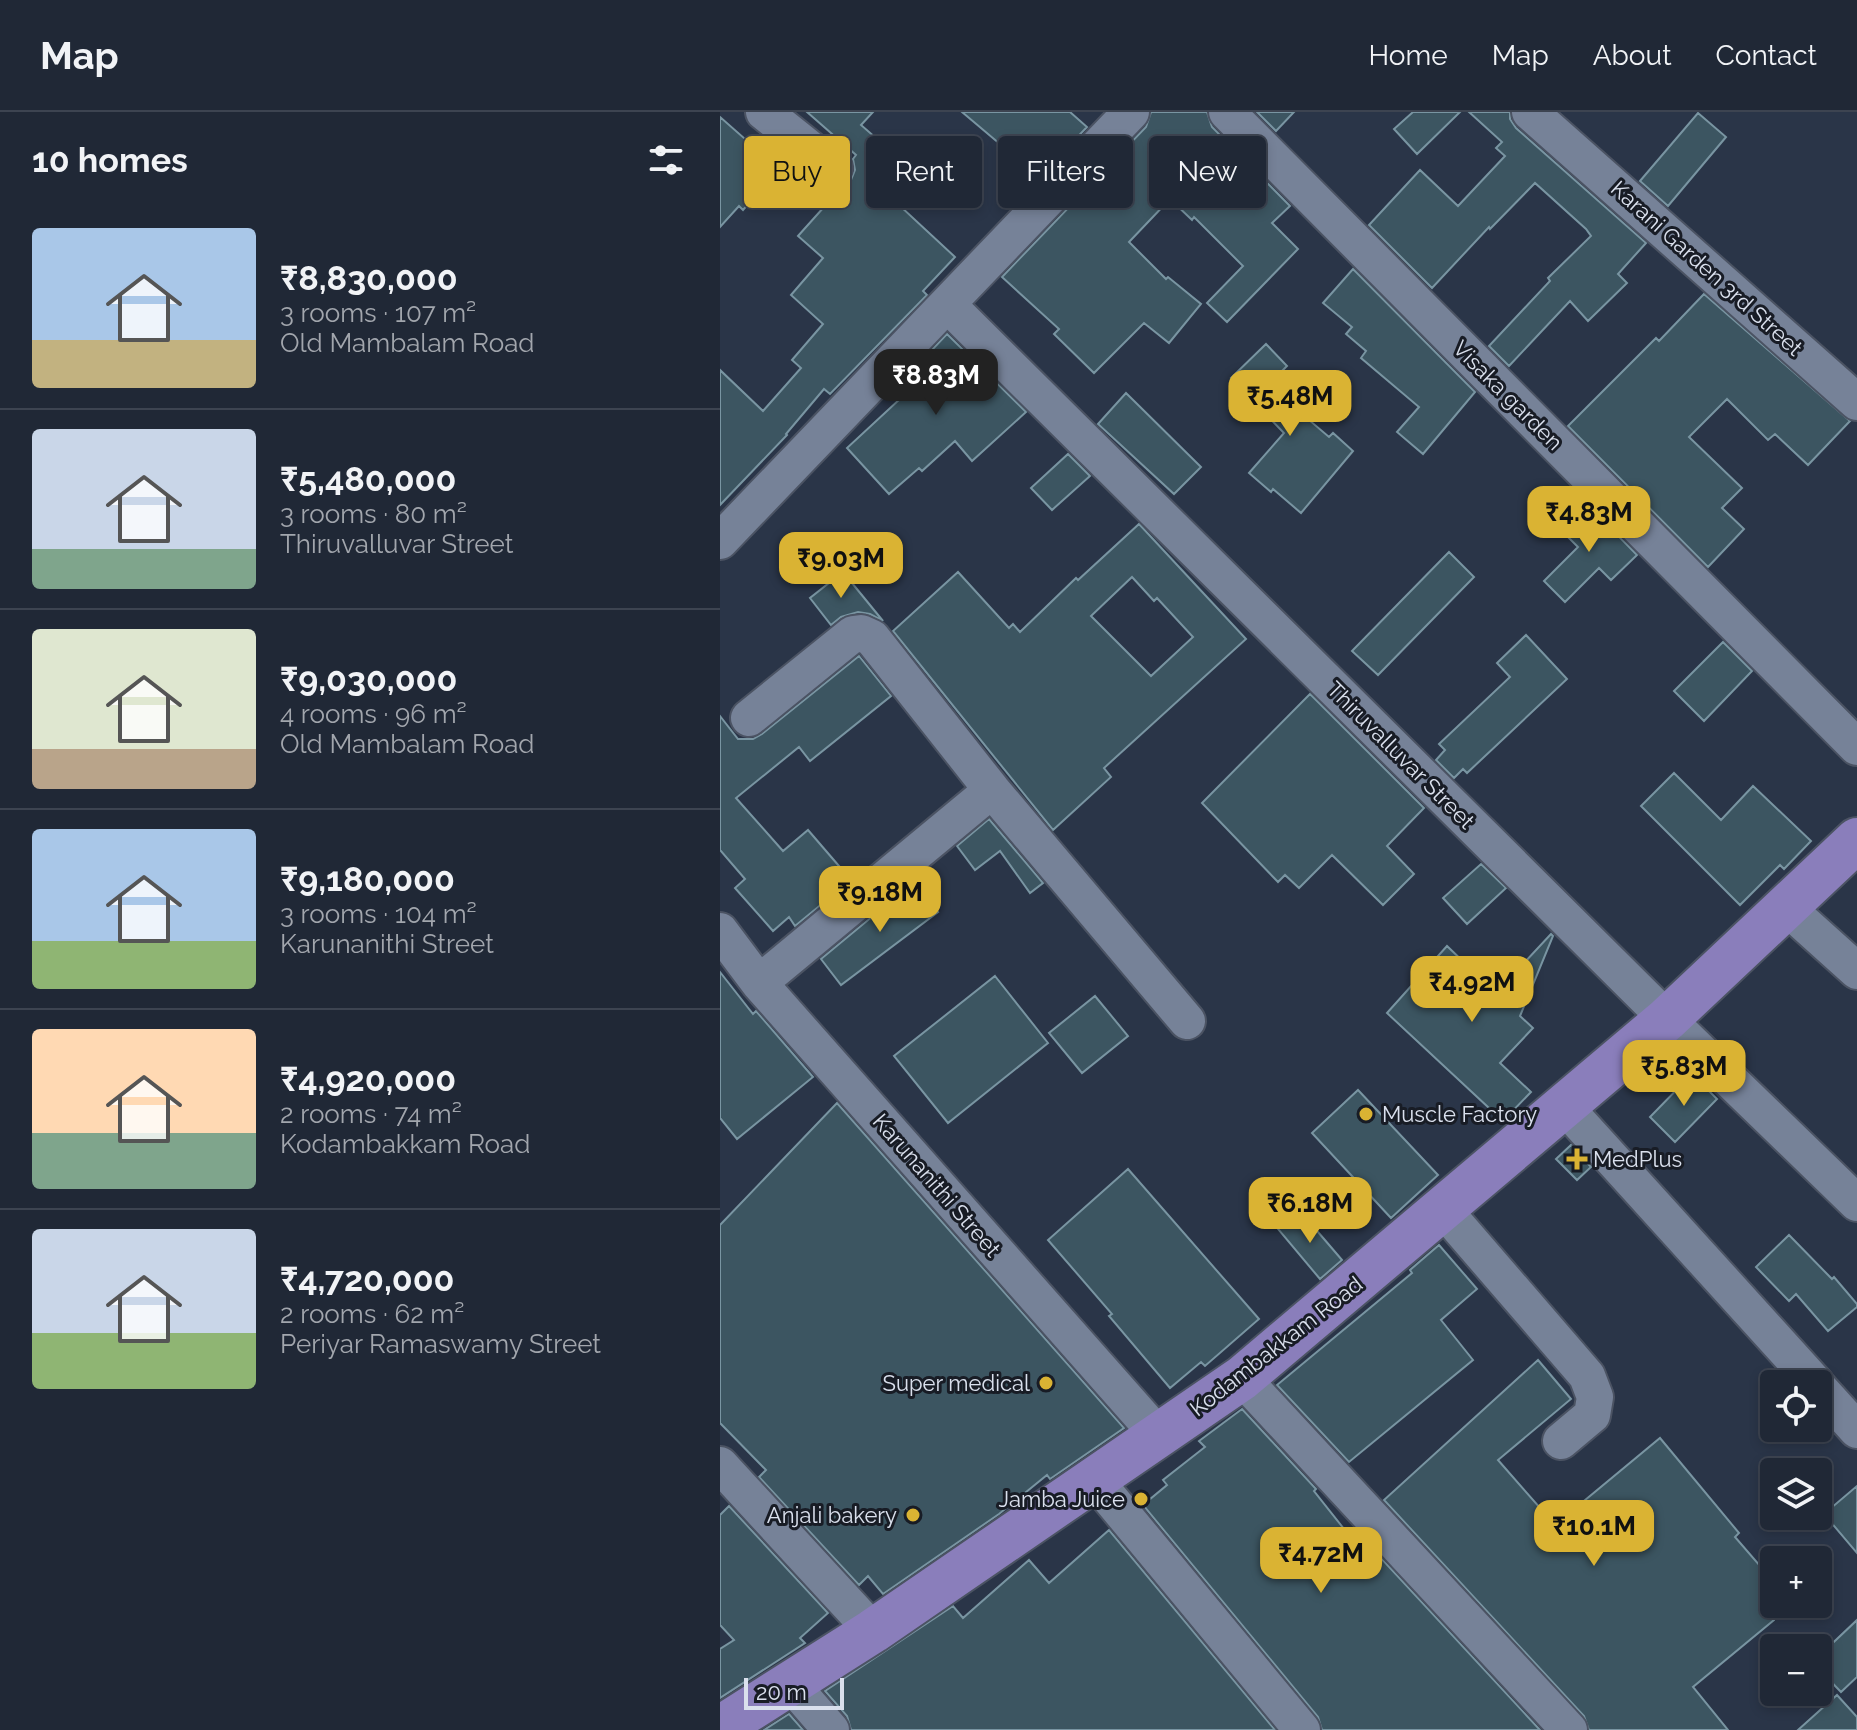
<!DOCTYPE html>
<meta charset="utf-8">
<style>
:root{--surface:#202836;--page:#2d3442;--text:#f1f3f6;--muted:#a2a6ad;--line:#3d4451;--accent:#dab333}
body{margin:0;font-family:Raleway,sans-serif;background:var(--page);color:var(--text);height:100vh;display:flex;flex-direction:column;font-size:30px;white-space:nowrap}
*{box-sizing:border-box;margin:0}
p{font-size:26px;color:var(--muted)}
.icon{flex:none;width:44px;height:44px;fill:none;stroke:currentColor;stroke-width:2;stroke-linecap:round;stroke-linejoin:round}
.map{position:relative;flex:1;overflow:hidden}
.drawer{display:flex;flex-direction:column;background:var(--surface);width:720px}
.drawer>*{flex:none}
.banner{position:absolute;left:24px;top:24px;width:760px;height:72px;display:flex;gap:16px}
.fabs{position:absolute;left:1040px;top:1258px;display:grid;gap:16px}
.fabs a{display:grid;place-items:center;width:72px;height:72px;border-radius:8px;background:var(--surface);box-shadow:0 4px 12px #0003,0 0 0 2px var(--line);font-size:40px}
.scale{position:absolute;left:24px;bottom:20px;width:100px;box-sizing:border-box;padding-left:8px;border:4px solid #dae0ed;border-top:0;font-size:22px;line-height:28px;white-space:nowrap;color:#dae0ed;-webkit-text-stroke:6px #181c25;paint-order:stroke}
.price{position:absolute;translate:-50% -68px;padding:0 18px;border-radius:16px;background:var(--accent);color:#111;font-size:26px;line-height:52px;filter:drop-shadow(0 2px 4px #0008)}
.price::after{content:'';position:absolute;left:50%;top:48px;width:24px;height:18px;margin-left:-12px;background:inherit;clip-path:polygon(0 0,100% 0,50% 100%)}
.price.current{background:#222;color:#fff}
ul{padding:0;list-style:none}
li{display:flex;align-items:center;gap:24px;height:200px;padding:0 32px}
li+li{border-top:2px solid var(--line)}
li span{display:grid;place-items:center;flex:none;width:224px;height:160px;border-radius:8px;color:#555}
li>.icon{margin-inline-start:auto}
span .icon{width:96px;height:96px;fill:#fffc;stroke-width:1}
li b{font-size:34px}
h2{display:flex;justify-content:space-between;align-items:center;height:96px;padding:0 32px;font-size:34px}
.tag{padding:0 28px;border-radius:8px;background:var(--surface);box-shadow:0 4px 12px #0003,0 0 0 2px var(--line);font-size:28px;line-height:72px}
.tag.current{background:var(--accent);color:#111}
header{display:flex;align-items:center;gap:48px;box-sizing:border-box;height:112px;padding:0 40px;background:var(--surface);border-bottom:2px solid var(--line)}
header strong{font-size:38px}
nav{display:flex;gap:44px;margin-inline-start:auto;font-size:28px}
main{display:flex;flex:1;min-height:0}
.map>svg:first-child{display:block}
.building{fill:#3c5561;stroke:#7995a2;stroke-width:2;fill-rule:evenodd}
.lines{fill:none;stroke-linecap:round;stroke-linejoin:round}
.minor-casing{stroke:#4b5363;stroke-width:40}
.major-casing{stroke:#4b5363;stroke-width:48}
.minor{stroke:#768298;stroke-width:36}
.major{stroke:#8a7ebb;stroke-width:44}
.poi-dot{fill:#dab333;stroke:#181c25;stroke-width:3}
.labels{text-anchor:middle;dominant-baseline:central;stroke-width:6;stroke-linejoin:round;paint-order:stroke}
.street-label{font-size:22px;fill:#dae0ed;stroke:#181c25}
.poi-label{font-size:22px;fill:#dae0ed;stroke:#181c25;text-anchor:end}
</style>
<header>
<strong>Map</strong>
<nav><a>Home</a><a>Map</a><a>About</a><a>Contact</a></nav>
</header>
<main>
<section class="drawer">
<h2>10 homes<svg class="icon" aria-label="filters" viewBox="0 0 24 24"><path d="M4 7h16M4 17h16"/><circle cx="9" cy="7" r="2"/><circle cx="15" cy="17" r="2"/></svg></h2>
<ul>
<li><span style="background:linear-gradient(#a9c7e8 70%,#c2b280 0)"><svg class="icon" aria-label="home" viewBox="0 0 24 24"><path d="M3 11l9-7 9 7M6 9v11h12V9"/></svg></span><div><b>₹8,830,000</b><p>3 rooms · 107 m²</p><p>Old Mambalam Road</p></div></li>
<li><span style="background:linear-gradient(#c9d6e8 75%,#7fa58c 0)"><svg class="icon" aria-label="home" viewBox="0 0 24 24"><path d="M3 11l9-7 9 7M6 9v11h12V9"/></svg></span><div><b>₹5,480,000</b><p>3 rooms · 80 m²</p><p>Thiruvalluvar Street</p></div></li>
<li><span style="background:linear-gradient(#dfe7d0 75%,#b9a48a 0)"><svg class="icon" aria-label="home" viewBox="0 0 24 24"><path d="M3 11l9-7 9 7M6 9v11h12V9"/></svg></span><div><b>₹9,030,000</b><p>4 rooms · 96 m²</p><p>Old Mambalam Road</p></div></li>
<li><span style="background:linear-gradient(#a9c7e8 70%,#8fb573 0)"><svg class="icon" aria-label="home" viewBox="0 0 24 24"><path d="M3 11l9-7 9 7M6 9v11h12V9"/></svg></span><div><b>₹9,180,000</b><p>3 rooms · 104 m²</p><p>Karunanithi Street</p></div></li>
<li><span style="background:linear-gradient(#ffd9b3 65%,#7fa58c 0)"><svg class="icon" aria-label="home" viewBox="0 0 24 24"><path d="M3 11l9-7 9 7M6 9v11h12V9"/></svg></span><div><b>₹4,920,000</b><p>2 rooms · 74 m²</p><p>Kodambakkam Road</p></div></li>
<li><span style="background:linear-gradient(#c9d6e8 65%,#8fb573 0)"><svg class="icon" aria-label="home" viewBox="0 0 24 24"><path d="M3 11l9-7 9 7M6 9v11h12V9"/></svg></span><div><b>₹4,720,000</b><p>2 rooms · 62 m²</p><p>Periyar Ramaswamy Street</p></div></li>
</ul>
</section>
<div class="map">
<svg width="1137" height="1618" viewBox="0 0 1137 1618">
<rect width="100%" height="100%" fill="#2a3548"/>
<!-- building -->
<path class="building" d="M87,0h66l-12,13 62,54 -23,27 55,51 -32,34 4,4 -97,99 -6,-5 -38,45 1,1 -67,70v-135l43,41 38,-43 -9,-8 31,-36 -32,-29 32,-37 -25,-22 35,-39 -9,-8 2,-2 15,1 10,-8 4,-10 -2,-11 3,-4z
M242,0h108l17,15 -48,50z
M431,0h56l5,15 78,79 -18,17 26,26 -71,73 -20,-19 36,-37 -49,-49 -2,3 -22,-21 -41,43 37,37 2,-2 33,27 -32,39 -25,-20 -50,50 -40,-39 5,-5 -57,-52 144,-150z
M537,0h37l-18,19z
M693,0h47l-43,42 -23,-25z
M749,0h41v7l6,9 130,115 -28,31 9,9 -39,38 -18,-20 -61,65 -20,-20 61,-65 -2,-3 43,-42 -5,-7 -51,-46 -45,46 -1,-2 -57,61 -63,-63 51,-55 38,36 47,-50 -9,-8 6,-6z
M978,1l28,24 -58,69 -28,-25z
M0,5l59,52 -36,41 -4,-4 -19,21z
M633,157l122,123 -52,62 -26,-22 22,-25 -58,-49 5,-7 -20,-17 6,-7 -29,-24z
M984,182l146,127 -42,44 -33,-31 -7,6 -41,-41 -38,38 53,51 -20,20 22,21 -36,38 -140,-141 88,-88 3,3z
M227,222l79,78 -54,49 -17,-20 -33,30 -3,-3 -30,26 -42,-46 54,-50 -8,-7z
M546,232l21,22 -19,19 61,52 4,-4 20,18 -52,62 -28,-24 -2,3 -22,-19 35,-40 -53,-55z
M406,281l75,74 -27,27 -76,-70z
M348,342l22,22 -38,34 -21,-22z
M868,393l49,50 -26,25 -12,-12 -34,34 -21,-21 34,-34 -16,-16z
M419,412l107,115 -142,129 7,9 -58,53 -160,-199 65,-59 51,56 4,-4 7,8 56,-54 2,2zM412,465l22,24 3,-3 36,39 -42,39 -60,-60z
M729,440l25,25 -96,98 -26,-24z
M123,460l40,49 -13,-7 -12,-2 -17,5 -10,8 -21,-27z
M806,523l41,44 -100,94 -4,-4 -9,9 -18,-18 9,-10 -6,-6 71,-67 -13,-14z
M1003,530l29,29 -48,50 -30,-30z
M139,544l32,40 -81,65 -11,-14 -63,51 47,53 25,-21 43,50 -56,46 -6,-9 -16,14 -38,-43 10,-9 -25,-29v-134l18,23h15l9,-5z
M590,582l114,114 -37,38 27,28 -31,31 -51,-50 -33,33 -14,-13 -7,7 -76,-79z
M954,661l47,47 32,-34 58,55 -27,28 -4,-4 -40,40 -99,-99z
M269,707l54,64 -13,10 -30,-42 -25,19 -18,-24z
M761,752l25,24 -39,36 -24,-26z
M194,770l24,30 -97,73 -20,-26z
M831,822l2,2 -33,80 13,12 -33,35 31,29 -28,29 -116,-108 60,-67 49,47z
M0,860l33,42 3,-3 57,66 -76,62 -17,-21z
M275,864l53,67 -100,80 -54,-67z
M375,884l33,40 -46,37 -33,-40z
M972,962l25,25 -42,43 -25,-25z
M638,978l80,85 -47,43 -79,-85z
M117,991l287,325 -74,51 -3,-4 -48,39 -116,80 -15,-18 -9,9 -100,-108 7,-7 -46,-47v-198z
M851,1033l20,22 -14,13 -21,-21z
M408,1057l131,150 -54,47 -4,-4 -31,26 -61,-72 3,-2 -64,-74z
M580,1099l42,49 -22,19 -42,-50z
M1069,1123l43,44 2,-2 23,27v3l-29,24 -32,-37 -7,7 -33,-34z
M719,1133l38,44 -36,31 32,40 -124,102 -72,-77 135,-112 -2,-3z
M818,1248l33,39 -73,61 57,65 105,-87 79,95 -4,4 39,45v38l-81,67 35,43h-139l-5,-14 -200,-216z
M522,1297l74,80 -2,2 34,43 6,-5 186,201h-218l-4,-13 -175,-212 24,-20 -4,-5 42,-33 -6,-6z
M1137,1374v67l-33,-39z
M9,1394l99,107 -28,25 5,5 -85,55v-49l14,-9 -14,-15v-110z
M389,1418l166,200h-424l-4,-14 -22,-25 128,-85 10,12 66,-58 20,23z
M1137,1508v57l-16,15 -23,-24v-11z
M1117,1583l20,22v13h-59z
M69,1602l14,16h-39z"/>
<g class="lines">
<!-- minor casing -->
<g class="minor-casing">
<path id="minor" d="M44,0l70,56
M507,0l630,635
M810,0l327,290
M228,193l719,714 190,184
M0,429l411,-429
M29,606l104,-84 8,-1 11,5 120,152 195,231
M1066,795l71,64
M0,819l39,52 400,453
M39,871l233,-193
M845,995l251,277
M723,1097l144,167 8,21 -3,18 -31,26
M522,1266l327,352
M1098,1275l39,43
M0,1353l153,166
M374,1367l208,251
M71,1572l40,46"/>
</g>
<!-- major casing -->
<g class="major-casing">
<path id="major" d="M0,1616l153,-97 369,-253 425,-359 190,-179"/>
</g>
<!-- minor -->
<use href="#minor" class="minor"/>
<!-- major -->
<use href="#major" class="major"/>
</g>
<!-- markers -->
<g class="poi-dot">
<circle cx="646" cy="1002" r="8"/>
<path d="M853 1035h8v8h8v8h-8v8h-8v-8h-8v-8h8z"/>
<circle cx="326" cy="1271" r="8"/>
<circle cx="421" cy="1387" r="8"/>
<circle cx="193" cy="1403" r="8"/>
</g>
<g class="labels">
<!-- street labels -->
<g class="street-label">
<text transform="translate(987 156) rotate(42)">Karani Garden 3rd Street</text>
<text transform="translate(788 283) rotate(45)">Visaka garden</text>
<text transform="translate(681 643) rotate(45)">Thiruvalluvar Street</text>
<text transform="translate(217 1073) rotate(49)">Karunanithi Street</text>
<text transform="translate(556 1234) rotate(-38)">Kodambakkam Road</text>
</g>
<!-- poi labels -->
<g class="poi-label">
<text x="662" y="1002" text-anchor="start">Muscle Factory</text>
<text x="873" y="1047" text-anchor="start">MedPlus</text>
<text x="310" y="1271">Super medical</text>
<text x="405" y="1387">Jamba Juice</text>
<text x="177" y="1403">Anjali bakery</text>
</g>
</g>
</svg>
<div class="fabs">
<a><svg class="icon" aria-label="locate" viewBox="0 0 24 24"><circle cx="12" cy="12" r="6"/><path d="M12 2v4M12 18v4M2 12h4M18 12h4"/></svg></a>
<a><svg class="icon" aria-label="layers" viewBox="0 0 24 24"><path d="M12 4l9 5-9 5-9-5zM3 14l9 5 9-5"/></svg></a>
<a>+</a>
<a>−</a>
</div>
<div class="scale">20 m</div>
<b class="price current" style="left:216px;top:305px">₹8.83M</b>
<b class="price" style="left:570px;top:326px">₹5.48M</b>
<b class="price" style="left:869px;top:442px">₹4.83M</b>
<b class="price" style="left:121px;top:488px">₹9.03M</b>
<b class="price" style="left:160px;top:822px">₹9.18M</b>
<b class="price" style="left:752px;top:912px">₹4.92M</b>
<b class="price" style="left:964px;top:996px">₹5.83M</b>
<b class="price" style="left:590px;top:1133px">₹6.18M</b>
<b class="price" style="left:874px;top:1456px">₹10.1M</b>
<b class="price" style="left:601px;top:1483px">₹4.72M</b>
<div class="banner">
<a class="tag current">Buy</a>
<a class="tag">Rent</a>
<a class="tag">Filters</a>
<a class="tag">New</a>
</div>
</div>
</main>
